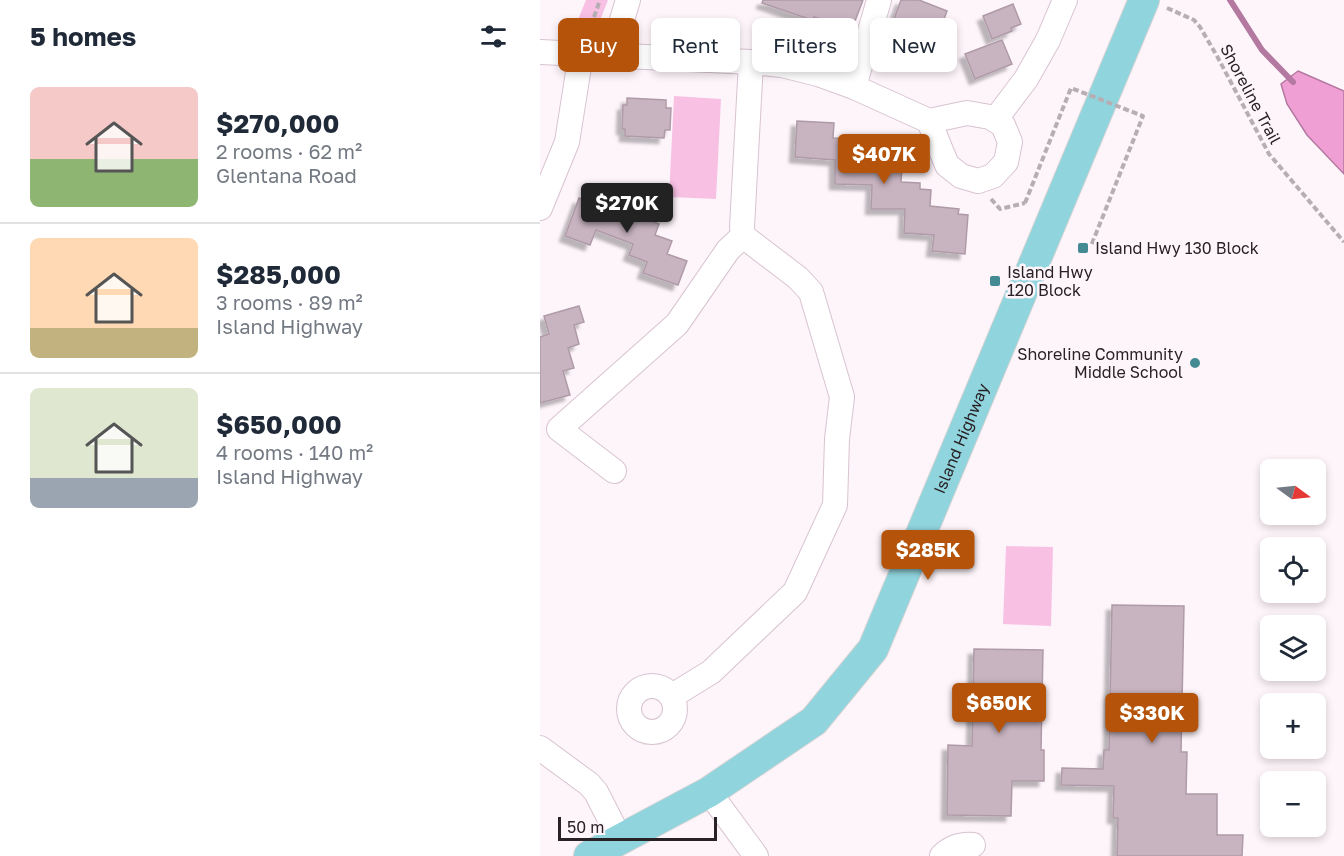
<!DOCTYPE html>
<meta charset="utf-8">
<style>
:root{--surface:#fff;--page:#f6f6f7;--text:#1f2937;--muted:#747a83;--line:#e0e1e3;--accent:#b45309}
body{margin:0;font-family:"Golos Text",sans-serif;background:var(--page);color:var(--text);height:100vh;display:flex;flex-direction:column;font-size:22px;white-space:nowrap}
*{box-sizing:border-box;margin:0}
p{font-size:20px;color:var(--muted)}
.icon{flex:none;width:33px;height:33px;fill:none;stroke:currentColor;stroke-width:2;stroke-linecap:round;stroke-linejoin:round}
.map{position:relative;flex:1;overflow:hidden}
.details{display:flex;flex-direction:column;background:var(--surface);width:540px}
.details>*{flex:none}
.banner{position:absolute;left:18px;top:18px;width:570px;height:54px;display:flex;gap:12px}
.needle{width:39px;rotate:105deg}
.tools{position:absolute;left:720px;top:459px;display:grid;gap:12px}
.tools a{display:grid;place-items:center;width:66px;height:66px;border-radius:9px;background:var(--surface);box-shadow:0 3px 9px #0003;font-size:30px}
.scale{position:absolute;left:18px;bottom:15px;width:159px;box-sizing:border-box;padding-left:6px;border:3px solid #282125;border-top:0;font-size:16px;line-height:21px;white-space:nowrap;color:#282125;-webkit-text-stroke:4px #fef5fb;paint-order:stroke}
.price{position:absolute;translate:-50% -51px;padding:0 14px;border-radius:6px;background:var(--accent);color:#fff;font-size:20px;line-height:39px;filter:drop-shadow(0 2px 3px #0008)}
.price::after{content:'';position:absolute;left:50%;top:36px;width:18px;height:14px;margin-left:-9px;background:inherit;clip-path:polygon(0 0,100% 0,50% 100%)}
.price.selected{background:#222;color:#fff}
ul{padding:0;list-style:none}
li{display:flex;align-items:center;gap:18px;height:150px;padding:0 30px}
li+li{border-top:2px solid var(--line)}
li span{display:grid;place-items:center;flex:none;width:168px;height:120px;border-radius:9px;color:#555}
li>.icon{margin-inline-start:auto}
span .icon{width:72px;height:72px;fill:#fffc;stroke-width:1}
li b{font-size:26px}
h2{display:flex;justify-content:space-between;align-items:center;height:72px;padding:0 30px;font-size:26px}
.chip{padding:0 21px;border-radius:9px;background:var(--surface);box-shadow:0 3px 9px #0003;font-size:21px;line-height:54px}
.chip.selected{background:var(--accent);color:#fff}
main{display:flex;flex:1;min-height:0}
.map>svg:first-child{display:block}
.green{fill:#f8c1e4}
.water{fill:#f09fd5;stroke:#b479a0;stroke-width:1.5}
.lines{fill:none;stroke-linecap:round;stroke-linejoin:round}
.stream{stroke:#b479a0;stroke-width:6}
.building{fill:#c8b4c1;stroke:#af9ba7;stroke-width:1.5;filter:url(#shadow)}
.minor-casing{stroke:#d8c3d0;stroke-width:26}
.major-casing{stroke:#d4d3d3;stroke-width:32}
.path{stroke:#b6aeb3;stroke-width:4;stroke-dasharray:6 3;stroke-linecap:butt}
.minor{stroke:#fff;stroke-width:24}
.major{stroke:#90d4dd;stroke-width:30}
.path-bridge{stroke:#b6aeb3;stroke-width:4;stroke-dasharray:6 3;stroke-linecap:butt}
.poi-dot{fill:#438a93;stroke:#fef5fb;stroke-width:2}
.labels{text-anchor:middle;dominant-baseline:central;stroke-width:5;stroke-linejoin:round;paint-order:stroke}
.street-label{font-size:16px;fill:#282125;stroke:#fef5fb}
.poi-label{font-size:16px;fill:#282125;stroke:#fef5fb;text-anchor:start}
</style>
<main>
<section class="details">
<h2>5 homes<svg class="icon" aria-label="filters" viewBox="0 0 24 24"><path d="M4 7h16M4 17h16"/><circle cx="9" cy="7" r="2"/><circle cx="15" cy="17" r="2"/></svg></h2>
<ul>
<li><span style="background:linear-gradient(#f6c9c9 60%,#8fb573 0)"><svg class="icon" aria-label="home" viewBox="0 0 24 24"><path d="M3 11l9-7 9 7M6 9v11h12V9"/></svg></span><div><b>$270,000</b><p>2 rooms · 62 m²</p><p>Glentana Road</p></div></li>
<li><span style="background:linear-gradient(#ffd9b3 75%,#c2b280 0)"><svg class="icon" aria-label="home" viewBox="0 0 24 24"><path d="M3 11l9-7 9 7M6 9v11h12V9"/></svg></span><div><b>$285,000</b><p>3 rooms · 89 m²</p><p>Island Highway</p></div></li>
<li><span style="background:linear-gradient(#dfe7d0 75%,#9aa5b1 0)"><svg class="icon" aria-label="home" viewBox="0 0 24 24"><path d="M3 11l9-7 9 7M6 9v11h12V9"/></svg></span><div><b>$650,000</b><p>4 rooms · 140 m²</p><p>Island Highway</p></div></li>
</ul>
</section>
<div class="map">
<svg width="804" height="856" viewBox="0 0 804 856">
<defs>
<filter id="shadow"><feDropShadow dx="-5.5" dy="5.5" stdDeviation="1.5" flood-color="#0004"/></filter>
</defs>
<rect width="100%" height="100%" fill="#fef5fb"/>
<!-- green -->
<path class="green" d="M46,0h22l-9,23 -22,-1z
M134,96l47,3 -5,100 -47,-2z
M466,546l47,1 -2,79 -48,-2z"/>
<!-- water -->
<path class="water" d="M758,71l46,20v83l-37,-39 -20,-31 -6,-20z"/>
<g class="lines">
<!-- stream -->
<path class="stream" d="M690,0l32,50 31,32"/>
</g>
<!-- building -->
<path class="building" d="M223,0h100l-11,29 -38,-12 -2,3 -50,-17z
M361,0h18l28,11 -19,52 -44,-17z
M473,4l8,20 -10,4 1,3 -20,8 -9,-23z
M462,40l10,24 -37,15 -10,-25z
M87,98l39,2v8h5l-1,22h-5l-1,8 -39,-2v-7h-3l1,-24h4z
M257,121l37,2 -1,15 36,1 -1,19h22v7h12l-1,17 19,1v6l11,1 -1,16 29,3 -1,5 10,1 -3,39 -33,-3 2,-16 -30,-2 1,-24h-34l1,-24 -37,-1v-24l-40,-3z
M65,192l42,15 -4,11 16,6 -4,11 17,6 -5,13 20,7 -9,24 -35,-12 4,-11 -18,-7 4,-11 -37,-14 -6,15 -25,-9 14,-38 21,8z
M39,306l5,16 -10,3 5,19 -11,4 6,20 -11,3 7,24 -30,8v-66l9,-3 -5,-18z
M572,605l72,1 -3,146h6l-1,42h31v41h26l-1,21h-125l1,-38h-5l1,-32 -53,-1 1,-17 41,1 1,-19h5z
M434,649l69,1 -2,100h3v31h-32l-1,35 -64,-1 1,-70 24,1z"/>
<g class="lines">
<!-- minor casing -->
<g class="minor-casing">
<path id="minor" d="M0,52l211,10 31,3 36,9 36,13 75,34 38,-8 23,4 13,8 7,17 -4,20 -13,14 -15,5 -17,-5 -14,-11 -18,-44
M71,56l17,-56
M314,87l25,-87
M455,120l31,-41 22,-39 17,-40
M0,208l27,-66 14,-88
M74,471l-55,-42 118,-105 51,-74 15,-14
M89 709a23 23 0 1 1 46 0a23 23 0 1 1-46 0Z
M132,696l39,-24 84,-80 40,-87 2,-66 5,-42 -31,-105 -13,-14 -55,-42 -1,-9 9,-165
M0,748l49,36 7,8 24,47
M169,792l47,64
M402,856c9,-9 18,-12 31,-11"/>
</g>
<!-- major casing -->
<g class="major-casing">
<g id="major">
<path id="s1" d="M49,856l120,-64 105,-71 59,-72 271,-649"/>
</g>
</g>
<!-- path -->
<path class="path" d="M627,8l27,12 6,7 17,29 52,98 75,88
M48,34l12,-34
M451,199l9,10 25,-6"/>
<!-- minor -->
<use href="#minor" class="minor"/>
<!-- major -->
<use href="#major" class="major"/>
<!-- path-bridge -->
<path class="path-bridge" d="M485,203l46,-115 72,28 -52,130"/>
</g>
<!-- markers -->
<g class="poi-dot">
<rect x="537" y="242" width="12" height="12" rx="3"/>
<rect x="449" y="275" width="12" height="12" rx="3"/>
<circle cx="655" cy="363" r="6"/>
</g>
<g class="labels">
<!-- street labels -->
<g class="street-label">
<text transform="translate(711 94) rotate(62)">Shoreline Trail</text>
<text stroke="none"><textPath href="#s1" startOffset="584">Island Highway</textPath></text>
</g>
<!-- poi labels -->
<g class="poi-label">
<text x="555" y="248">Island Hwy 130 Block</text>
<text x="467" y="272">Island Hwy<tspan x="467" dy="18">120 Block</tspan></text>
<text x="643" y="354" text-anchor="end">Shoreline Community<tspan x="643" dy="18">Middle School</tspan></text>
</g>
</g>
</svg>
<div class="tools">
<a><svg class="needle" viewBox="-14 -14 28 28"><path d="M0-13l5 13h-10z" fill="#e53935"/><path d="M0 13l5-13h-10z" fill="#747a83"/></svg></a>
<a><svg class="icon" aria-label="locate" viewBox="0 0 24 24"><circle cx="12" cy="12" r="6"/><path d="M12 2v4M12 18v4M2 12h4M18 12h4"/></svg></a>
<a><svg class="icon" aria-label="layers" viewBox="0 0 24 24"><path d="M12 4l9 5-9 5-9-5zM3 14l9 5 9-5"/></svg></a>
<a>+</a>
<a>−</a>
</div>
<div class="scale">50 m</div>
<b class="price" style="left:344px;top:185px">$407K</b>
<b class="price selected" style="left:87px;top:234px">$270K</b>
<b class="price" style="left:388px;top:581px">$285K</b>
<b class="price" style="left:459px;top:734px">$650K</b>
<b class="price" style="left:612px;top:744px">$330K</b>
<div class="banner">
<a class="chip selected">Buy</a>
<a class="chip">Rent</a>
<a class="chip">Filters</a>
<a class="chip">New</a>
</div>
</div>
</main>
